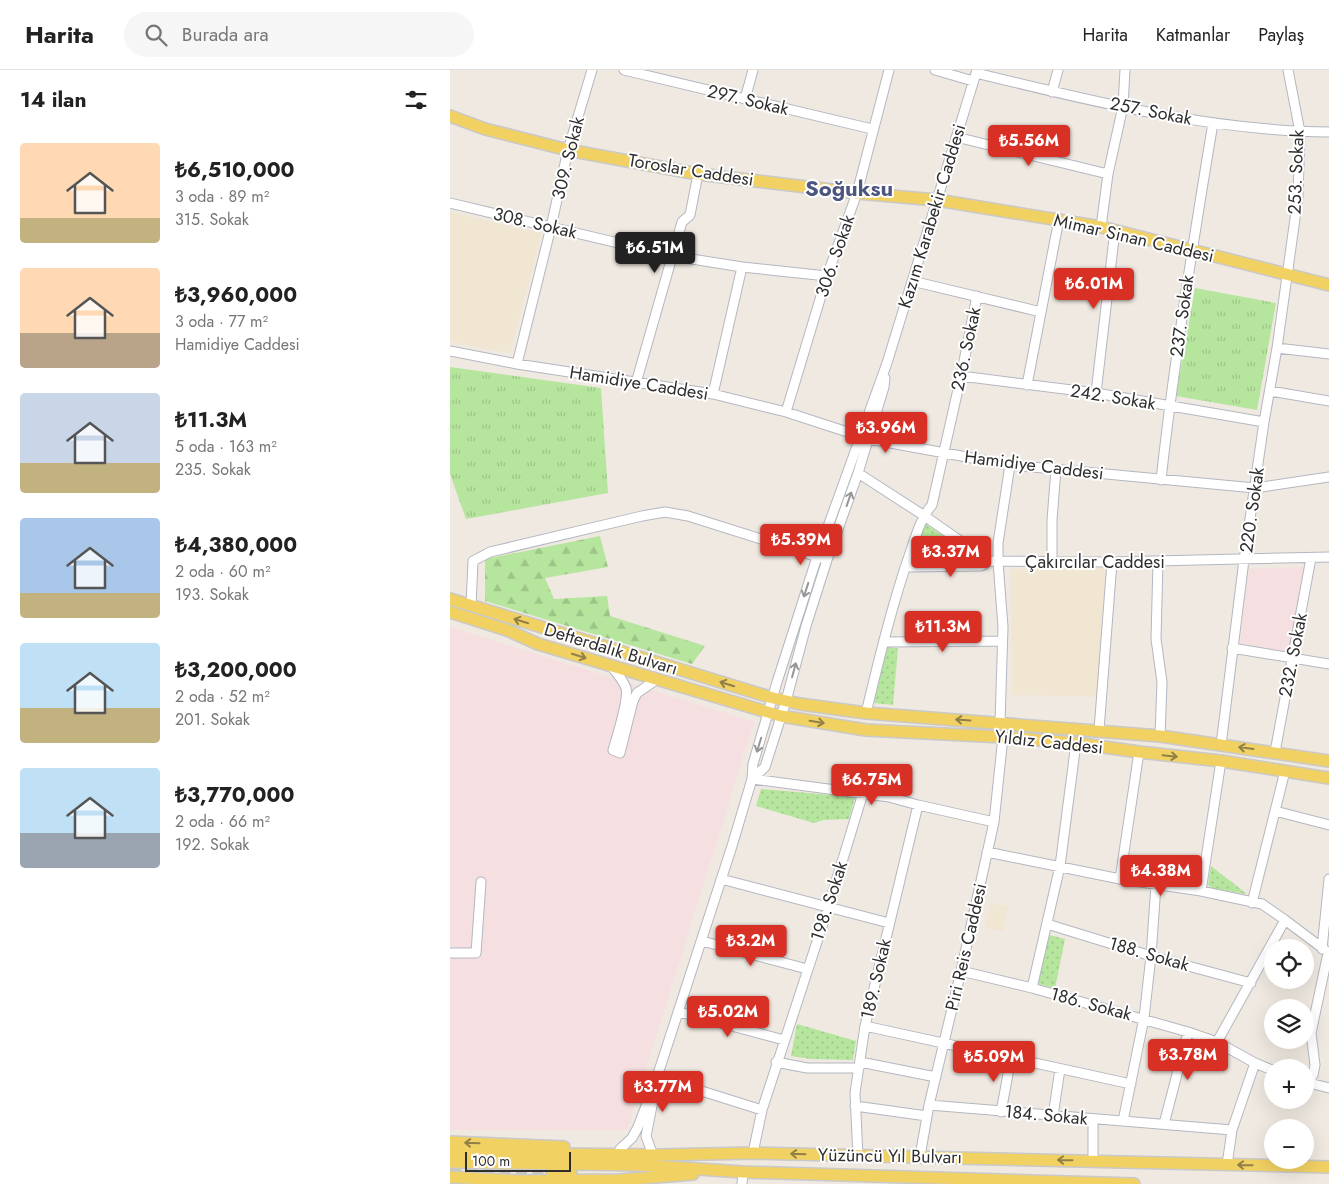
<!DOCTYPE html>
<html lang="tr">
<meta charset="utf-8">
<style>
:root{--surface:#fff;--page:#f6f6f6;--text:#222;--muted:#767676;--line:#e0e0e0;--accent:#d93025}
body{margin:0;font-family:Jost,sans-serif;background:var(--page);color:var(--text);height:100vh;display:flex;flex-direction:column;font-size:19px;white-space:nowrap}
*{box-sizing:border-box;margin:0}
p{font-size:16px;color:var(--muted)}
.icon{flex:none;width:28px;height:28px;fill:none;stroke:currentColor;stroke-width:2;stroke-linecap:round;stroke-linejoin:round}
.map{position:relative;flex:1;overflow:hidden}
.drawer{display:flex;flex-direction:column;background:var(--surface);width:450px}
.drawer>*{flex:none}
.tools{position:absolute;left:814px;top:869px;display:grid;gap:10px}
.tools a{display:grid;place-items:center;width:50px;height:50px;border-radius:50%;background:var(--surface);box-shadow:0 5px 20px #0002;font-size:25px}
.scale{position:absolute;left:15px;bottom:12px;width:106px;box-sizing:border-box;padding-left:5px;border:2px solid #2e2e2e;border-top:0;font-size:14px;line-height:18px;white-space:nowrap;color:#2e2e2e;-webkit-text-stroke:4px #fff;paint-order:stroke}
.price{position:absolute;translate:-50% -42px;padding:0 11px;border-radius:5px;background:var(--accent);color:#fff;font-size:16px;line-height:32px;filter:drop-shadow(0 1px 2px #0008)}
.price::after{content:'';position:absolute;left:50%;top:30px;width:15px;height:11px;margin-left:-8px;background:inherit;clip-path:polygon(0 0,100% 0,50% 100%)}
.price.on{background:#222;color:#fff}
ul{padding:0;list-style:none}
li{display:flex;align-items:center;gap:15px;height:125px;padding:0 20px}
li span{display:grid;place-items:center;flex:none;width:140px;height:100px;border-radius:5px;color:#555}
li>.icon{margin-inline-start:auto}
span .icon{width:60px;height:60px;fill:#fffc;stroke-width:1}
li b{font-size:21px}
h2{display:flex;justify-content:space-between;align-items:center;height:60px;padding:0 20px;font-size:21px}
header{display:flex;align-items:center;gap:30px;box-sizing:border-box;height:70px;padding:0 25px;background:var(--surface);border-bottom:1px solid var(--line)}
header strong{font-size:24px}
nav{display:flex;gap:28px;margin-inline-start:auto;font-size:18px}
.search{width:350px;height:45px;background:var(--page);display:flex;align-items:center;gap:12px;box-sizing:border-box;padding:0 18px;border-radius:28px;color:var(--muted);font-size:19px}
main{display:flex;flex:1;min-height:0}
.map>svg:first-child{display:block}
.education{fill:#f0e6d1}
.medical{fill:#f5dfe0}
.grass{fill:url(#grass-tufts)}
.forest{fill:url(#forest-firs)}
.park{fill:url(#park-dots)}
.lines{fill:none;stroke-linecap:round;stroke-linejoin:round}
.major-tunnel{stroke:#c8c4bd;stroke-width:11;stroke-dasharray:11 5.5;stroke-linecap:butt}
.minor-casing{stroke:#b4b7c1;stroke-width:11}
.major-casing{stroke:#c9c9c9;stroke-width:14}
.minor{stroke:#fff;stroke-width:9}
.major{stroke:#f2d163;stroke-width:11}
.oneway{stroke:#969696}
.oneway2{stroke:#908048}
.labels{text-anchor:middle;dominant-baseline:central;stroke-width:4;stroke-linejoin:round;paint-order:stroke}
.street-label{font-size:18px;fill:#2e2e2e;stroke:#fff}
.district-label{font-size:22px;font-weight:bold;fill:#4d5680;stroke:#fff}
</style>
<header>
<strong>Harita</strong>
<div class="search"><svg class="icon" aria-label="search" viewBox="0 0 24 24"><circle cx="10" cy="10" r="6"/><path d="M15 15l6 6"/></svg>Burada ara</div>
<nav><a>Harita</a><a>Katmanlar</a><a>Paylaş</a></nav>
</header>
<main>
<section class="drawer">
<h2>14 ilan<svg class="icon" aria-label="filters" viewBox="0 0 24 24"><path d="M4 7h16M4 17h16"/><circle cx="9" cy="7" r="2"/><circle cx="15" cy="17" r="2"/></svg></h2>
<ul>
<li><span style="background:linear-gradient(#ffd9b3 75%,#c2b280 0)"><svg class="icon" aria-label="home" viewBox="0 0 24 24"><path d="M3 11l9-7 9 7M6 9v11h12V9"/></svg></span><div><b>₺6,510,000</b><p>3 oda · 89 m²</p><p>315. Sokak</p></div></li>
<li><span style="background:linear-gradient(#ffd9b3 65%,#b9a48a 0)"><svg class="icon" aria-label="home" viewBox="0 0 24 24"><path d="M3 11l9-7 9 7M6 9v11h12V9"/></svg></span><div><b>₺3,960,000</b><p>3 oda · 77 m²</p><p>Hamidiye Caddesi</p></div></li>
<li><span style="background:linear-gradient(#c9d6e8 70%,#c2b280 0)"><svg class="icon" aria-label="home" viewBox="0 0 24 24"><path d="M3 11l9-7 9 7M6 9v11h12V9"/></svg></span><div><b>₺11.3M</b><p>5 oda · 163 m²</p><p>235. Sokak</p></div></li>
<li><span style="background:linear-gradient(#a9c7e8 75%,#c2b280 0)"><svg class="icon" aria-label="home" viewBox="0 0 24 24"><path d="M3 11l9-7 9 7M6 9v11h12V9"/></svg></span><div><b>₺4,380,000</b><p>2 oda · 60 m²</p><p>193. Sokak</p></div></li>
<li><span style="background:linear-gradient(#bfe0f5 65%,#c2b280 0)"><svg class="icon" aria-label="home" viewBox="0 0 24 24"><path d="M3 11l9-7 9 7M6 9v11h12V9"/></svg></span><div><b>₺3,200,000</b><p>2 oda · 52 m²</p><p>201. Sokak</p></div></li>
<li><span style="background:linear-gradient(#bfe0f5 65%,#9aa5b1 0)"><svg class="icon" aria-label="home" viewBox="0 0 24 24"><path d="M3 11l9-7 9 7M6 9v11h12V9"/></svg></span><div><b>₺3,770,000</b><p>2 oda · 66 m²</p><p>192. Sokak</p></div></li>
</ul>
</section>
<div class="map">
<svg width="879" height="1114" viewBox="0 0 879 1114">
<defs>
<pattern id="grass-tufts" width="24" height="20" patternUnits="userSpaceOnUse" patternTransform="scale(1.25)"><rect width="24" height="20" fill="#b6e59e"/><path d="M3 7l-1-3M5 7V3M7 7l1-3M15 17l-1-3M17 17v-4M19 17l1-3" fill="none" stroke="#9dc588"/></pattern>
<pattern id="forest-firs" width="22" height="20" patternUnits="userSpaceOnUse" patternTransform="scale(1.25)"><rect width="22" height="20" fill="#b6e59e"/><path d="M5 1l3.5 6h-7zM16 11l3.5 6h-7z" fill="#9dc588"/></pattern>
<pattern id="park-dots" width="8" height="8" patternUnits="userSpaceOnUse" patternTransform="scale(1.25)"><rect width="8" height="8" fill="#b6e59e"/><path d="M2 2h.1M6 6h.1" fill="none" stroke="#9dc588" stroke-width="1.8" stroke-linecap="round"/></pattern>
</defs>
<rect width="100%" height="100%" fill="#efe9e1"/>
<!-- education -->
<path class="education" d="M0,142l92,21 -32,120 -60,-11z
M655,498l-6,129 -87,-2 -1,-126z
M541,833l17,3 -5,25 -17,-3z"/>
<!-- medical -->
<path class="medical" d="M854,497l-16,85 -48,-9 9,-74z
M0,557l304,95 -127,408h-177z"/>
<!-- grass -->
<path class="grass" d="M745,218l81,15 -19,107 -81,-14z
M0,297l151,21 7,105 -142,26 -16,-45z"/>
<!-- forest -->
<path class="forest" d="M150,466l8,31 -63,11 9,21 53,-3 3,20 95,30 -13,18 -207,-63v-42z"/>
<!-- park -->
<path class="park" d="M474,453l55,37 -3,3 -62,-8z
M437,577l11,1 -5,57 -19,-2z
M311,719l94,8 -6,22 -26,1 -9,3 -58,-17z
M761,796l36,28 -34,-5 -5,-4z
M599,865l16,4 -10,49 -17,-4z
M347,954l59,17 -3,19 -42,-1 -20,-3z"/>
<g class="lines">
<!-- major-tunnel -->
<path class="major-tunnel" d="M0,1101l102,2"/>
<!-- minor casing -->
<g class="minor-casing">
<path id="minor" d="M174,0l248,59
M485,0l38,11
M526,3c114,28 235,58 353,59
M602,22l6,-22
M295,29l8,-29
M506,67l152,37
M0,133l223,53 69,11 85,9
M651,157l7,-53 15,-68 2,-36
M462,211l129,31
M827,278l52,6
M0,281l67,13 196,30 73,18 83,27 141,26 245,23 74,-11
M67,294l34,-137 17,-77 24,-80
M511,306l135,17 168,29
M186,313l46,-161 8,-7 8,-41
M577,315l32,-166
M820,321l59,10
M646,323l19,-163
M263,324l29,-127
M336,342l41,-136 30,-83 32,-123
M408,403l65,42 66,46 123,1 217,-5
M711,410c13,-120 32,-238 52,-357
M708,492l-2,77 6,43 -2,54
M602,493v-43l4,-51
M455,497l76,-1 8,-5
M21,536l2,-45 17,-9 152,-36 23,-4 23,4 133,42
M434,572l118,-1
M782,578l97,16
M161,596c5,6 12,14 15,22 3,12 -9,48 -13,62l7,3 13,-52 4,-8 19,-13
M416,643c13,-54 26,-108 44,-160 6,-17 10,-34 22,-48l29,-129 16,-80
M550,652l3,-95 -5,-65v-19l12,-78
M649,660l13,-168
M771,675l23,-185 20,-138 13,-74 21,-151 2,-65 -12,-62
M825,682l36,-194
M302,709l13,-12 21,-66 20,-75 21,-66 31,-87 26,-86 1,-9
M302,709l137,18 29,8 76,17
M825,741l54,14
M537,782l133,27 81,12 61,13 23,16 44,33
M271,809l168,44
M670,809l19,-127
M751,821l20,-130
M802,833l33,-132
M597,854l104,32 100,27
M252,871l105,28
M872,879l7,-70
M0,883h26l5,-71
M511,901l71,17 156,44 29,10 38,21 17,7
M582,918l28,-122 16,-123
M229,942l105,28
M415,956l266,58
M767,972l68,-122
M326,992l31,6h52
M410,992l76,15
M207,1007l105,33
M855,1012l24,6
M858,1013l5,-8 2,-10 -4,-32 17,-80
M479,1035l303,25
M405,1036l72,10
M551,1042l10,-54
M603,1046l7,-47
M643,1049v41
M673,1051l21,-103 7,-62 5,-71
M714,1054l24,-92
M170,1079l12,-11 6,-11 19,-50 75,-231 20,-67 1,-15 24,-82 40,-125 70,-194 90,-293
M201,1080l-5,-14 7,-35
M303,1083l9,-43 66,-202 35,-115
M470,1086l9,-51 32,-134 33,-149 9,-85
M408,1087l-3,-64 10,-67 53,-221
M777,1095l5,-35 23,-67
M292,1114l1,-12"/>
</g>
<!-- major casing -->
<g class="major-casing">
<path id="major" d="M0,46l35,13 83,21 130,24 159,19 80,7 164,27 228,58
M0,529l323,99 27,6 66,9 294,23 169,25
M0,542l57,18 31,14 243,72 85,14 137,7 73,6 63,9 82,9 108,17
M0,1072l114,5
M0,1083l208,2 95,-2 576,14
M0,1092l189,3 104,7 391,12
M102,1103h19
M0,1107l69,4 100,-1 74,-6"/>
</g>
<!-- minor -->
<use href="#minor" class="minor"/>
<!-- major -->
<use href="#major" class="major"/>
</g>
<!-- one-way arrows -->
<defs><path id="oneway-shaft" d="M-6 0H5M1.5-3L5.5 0L1.5 3" fill="none" stroke-width="1.6" stroke-linecap="round" stroke-linejoin="round" transform="scale(1.25)"/></defs>
<g class="oneway">
<use href="#oneway-shaft" transform="translate(399 429) rotate(-71)"/>
<use href="#oneway-shaft" transform="translate(356 520) rotate(108)"/>
<use href="#oneway-shaft" transform="translate(344 600) rotate(-75)"/>
<use href="#oneway-shaft" transform="translate(309 675) rotate(107)"/>
</g>
<g class="oneway2">
<use href="#oneway-shaft" transform="translate(71 551) rotate(-163)"/>
<use href="#oneway-shaft" transform="translate(129 586) rotate(17)"/>
<use href="#oneway-shaft" transform="translate(277 614) rotate(-163)"/>
<use href="#oneway-shaft" transform="translate(513 650) rotate(-176)"/>
<use href="#oneway-shaft" transform="translate(367 652) rotate(9)"/>
<use href="#oneway-shaft" transform="translate(796 678) rotate(-172)"/>
<use href="#oneway-shaft" transform="translate(720 686) rotate(6)"/>
<use href="#oneway-shaft" transform="translate(22 1073) rotate(-178)"/>
<use href="#oneway-shaft" transform="translate(348 1084) rotate(-178)"/>
<use href="#oneway-shaft" transform="translate(615 1090) rotate(-179)"/>
<use href="#oneway-shaft" transform="translate(795 1095) rotate(-179)"/>
</g>
<g class="labels">
<!-- street labels -->
<g class="street-label">
<text transform="translate(298 30) rotate(13)">297. Sokak</text>
<text transform="translate(701 41) rotate(11)">257. Sokak</text>
<text transform="translate(118 88) rotate(-76)">309. Sokak</text>
<text transform="translate(241 100) rotate(9)">Toroslar Caddesi</text>
<text transform="translate(846 102) rotate(-88)">253. Sokak</text>
<text transform="translate(482 146) rotate(-73)">Kazım Karabekir Caddesi</text>
<text transform="translate(85 153) rotate(13)">308. Sokak</text>
<text transform="translate(684 168) rotate(13)">Mimar Sinan Caddesi</text>
<text transform="translate(385 186) rotate(-71)">306. Sokak</text>
<text transform="translate(732 246) rotate(-82)">237. Sokak</text>
<text transform="translate(516 279) rotate(-78)">236. Sokak</text>
<text transform="translate(189 313) rotate(9)">Hamidiye Caddesi</text>
<text transform="translate(663 327) rotate(9)">242. Sokak</text>
<text transform="translate(584 395) rotate(7)">Hamidiye Caddesi</text>
<text transform="translate(802 440) rotate(-82)">220. Sokak</text>
<text x="645" y="492">Çakırcılar Caddesi</text>
<text transform="translate(161 579) rotate(17)">Defterdalık Bulvarı</text>
<text transform="translate(843 585) rotate(-79)">232. Sokak</text>
<text transform="translate(599 672) rotate(6)">Yıldız Caddesi</text>
<text transform="translate(379 831) rotate(-72)">198. Sokak</text>
<text transform="translate(516 877) rotate(-77)">Piri Reis Caddesi</text>
<text transform="translate(699 884) rotate(16)">188. Sokak</text>
<text transform="translate(426 909) rotate(-77)">189. Sokak</text>
<text transform="translate(641 934) rotate(15)">186. Sokak</text>
<text transform="translate(596 1045) rotate(5)">184. Sokak</text>
<text transform="translate(440 1086) rotate(1)">Yüzüncü Yıl Bulvarı</text>
</g>
<!-- district labels -->
<g class="district-label">
<text x="399" y="118">Soğuksu</text>
</g>
</g>
</svg>
<div class="tools">
<a><svg class="icon" aria-label="locate" viewBox="0 0 24 24"><circle cx="12" cy="12" r="6"/><path d="M12 2v4M12 18v4M2 12h4M18 12h4"/></svg></a>
<a><svg class="icon" aria-label="layers" viewBox="0 0 24 24"><path d="M12 4l9 5-9 5-9-5zM3 14l9 5 9-5"/></svg></a>
<a>+</a>
<a>−</a>
</div>
<div class="scale">100 m</div>
<b class="price" style="left:579px;top:97px">₺5.56M</b>
<b class="price on" style="left:205px;top:204px">₺6.51M</b>
<b class="price" style="left:644px;top:240px">₺6.01M</b>
<b class="price" style="left:436px;top:384px">₺3.96M</b>
<b class="price" style="left:351px;top:496px">₺5.39M</b>
<b class="price" style="left:501px;top:508px">₺3.37M</b>
<b class="price" style="left:493px;top:583px">₺11.3M</b>
<b class="price" style="left:422px;top:736px">₺6.75M</b>
<b class="price" style="left:711px;top:827px">₺4.38M</b>
<b class="price" style="left:301px;top:897px">₺3.2M</b>
<b class="price" style="left:278px;top:968px">₺5.02M</b>
<b class="price" style="left:738px;top:1011px">₺3.78M</b>
<b class="price" style="left:544px;top:1013px">₺5.09M</b>
<b class="price" style="left:213px;top:1043px">₺3.77M</b>
</div>
</main>
